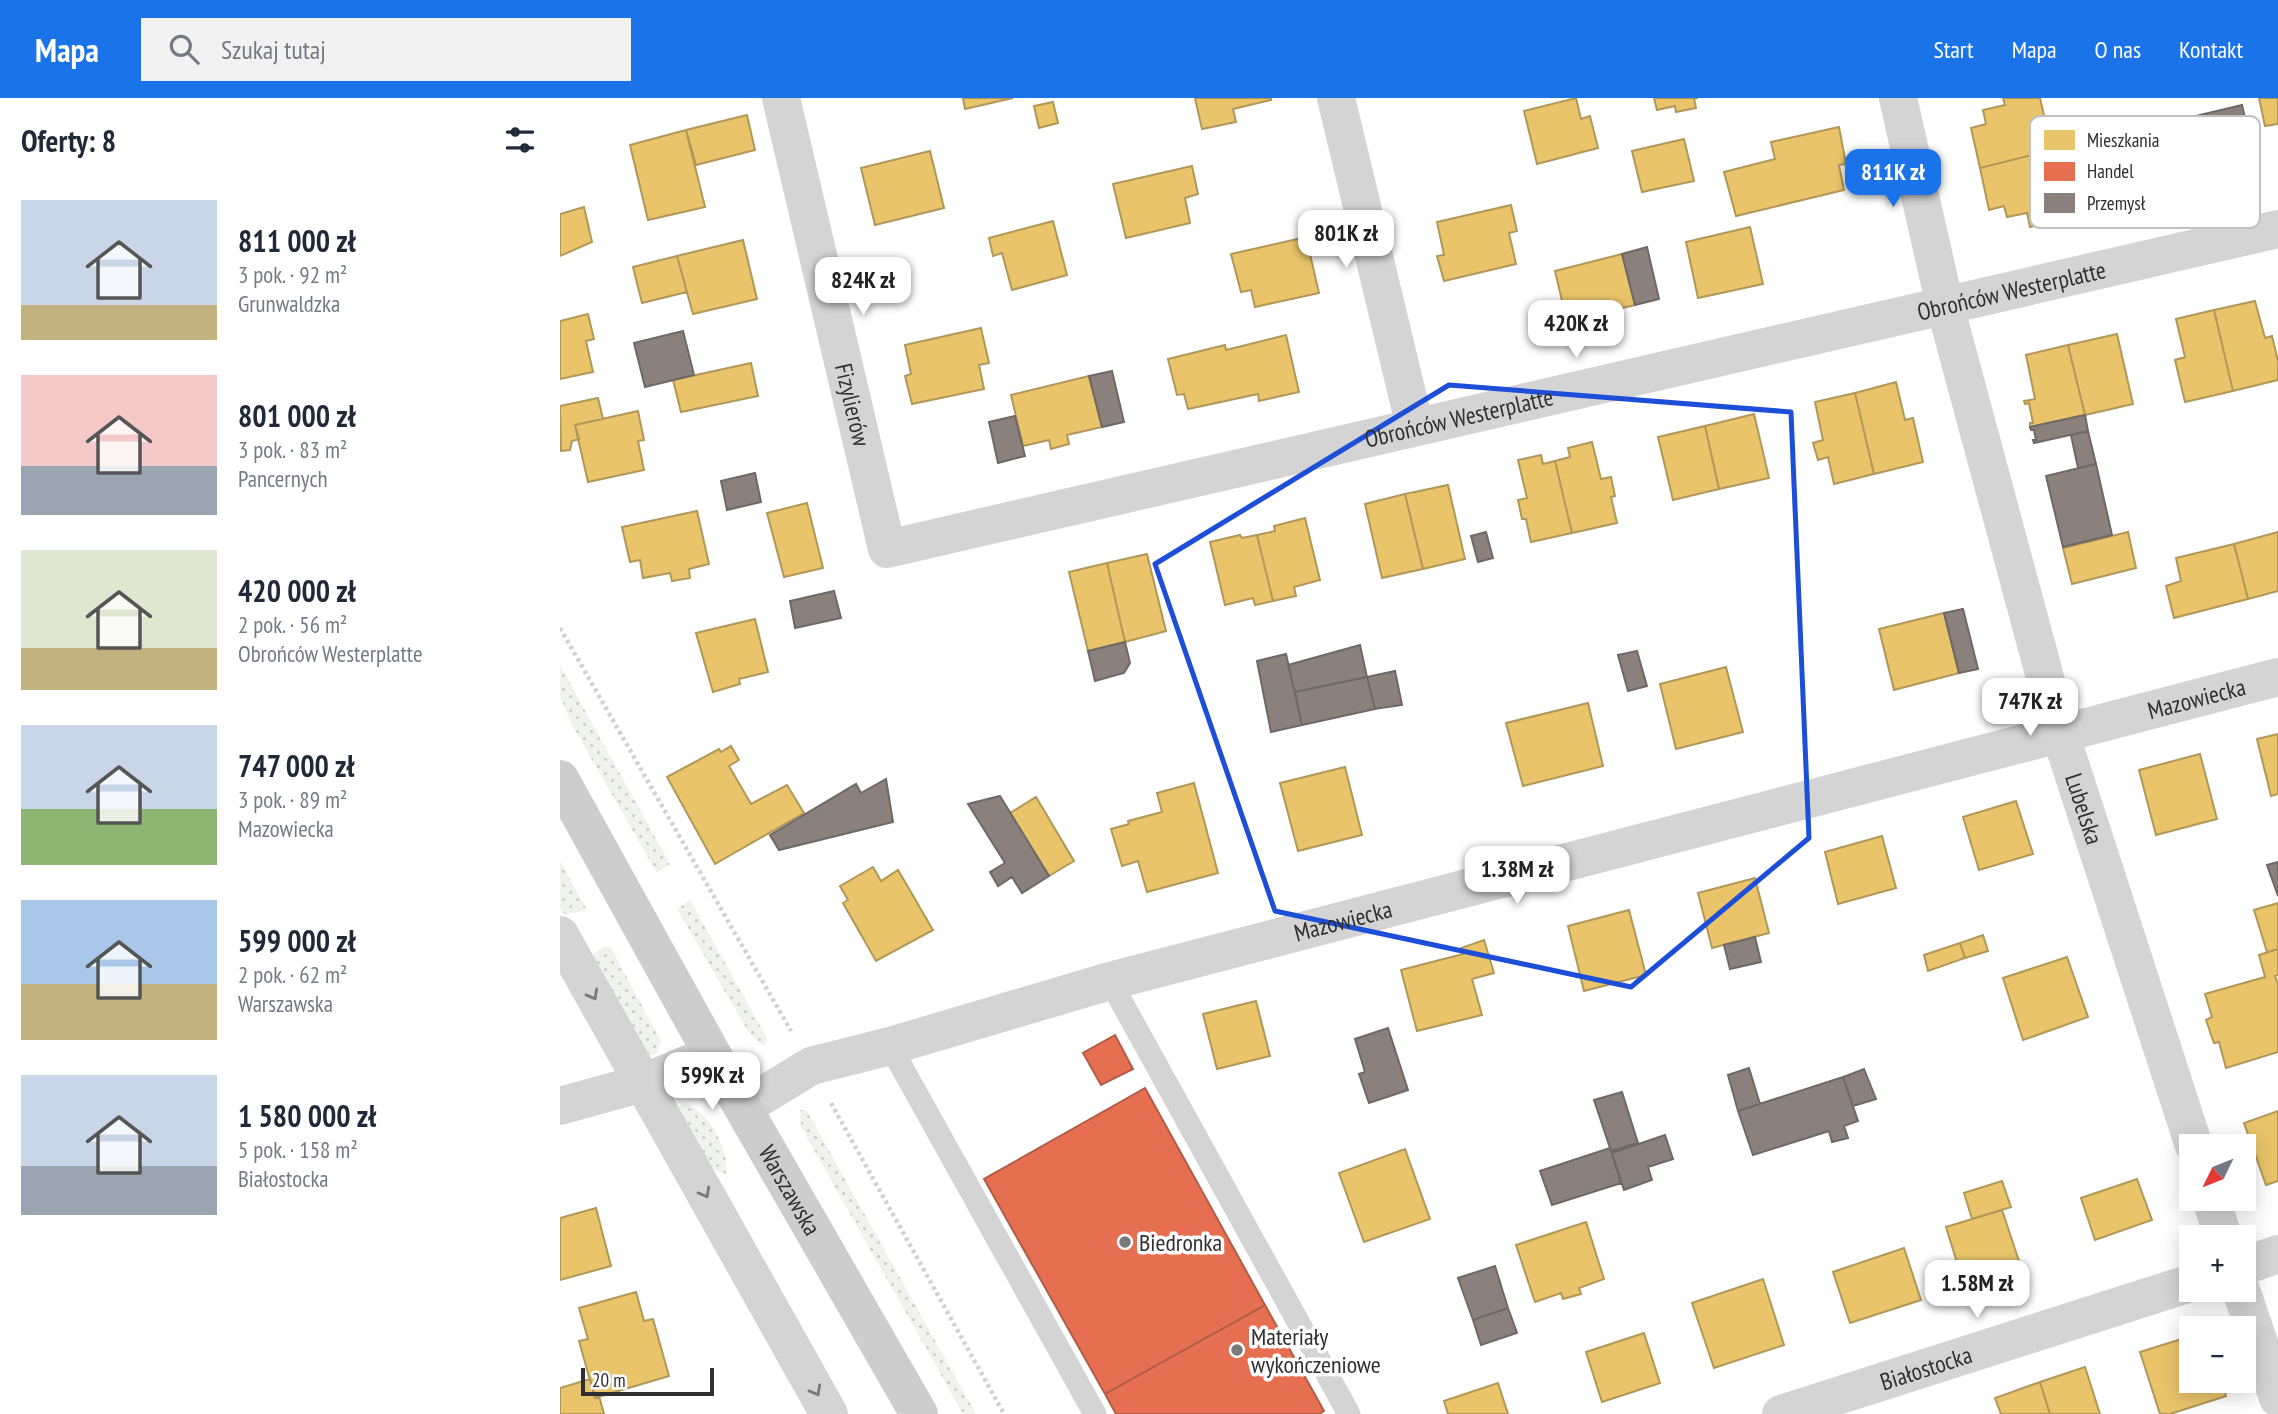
<!DOCTYPE html>
<html lang="pl">
<meta charset="utf-8">
<style>
:root{--surface:#fff;--page:#f2f2f3;--text:#1f2937;--muted:#747a83;--accent:#1a73e8}
body{margin:0;font-family:"PT Sans Narrow",sans-serif;background:var(--page);color:var(--text);height:100vh;display:flex;flex-direction:column;font-size:26px;white-space:nowrap}
*{box-sizing:border-box;margin:0}
p{font-size:23px;color:var(--muted)}
.icon{flex:none;width:38px;height:38px;fill:none;stroke:currentColor;stroke-width:2;stroke-linecap:round;stroke-linejoin:round}
.map{position:relative;flex:1;overflow:hidden}
.details{display:flex;flex-direction:column;background:var(--surface);width:560px}
.details>*{flex:none}
.needle{width:46px;rotate:227deg}
.tools{position:absolute;left:1619px;top:1036px;display:grid;gap:14px}
.tools a{display:grid;place-items:center;width:77px;height:77px;border-radius:0px;background:var(--surface);box-shadow:0 4px 18px #0003;font-size:35px}
.scale{position:absolute;left:21px;bottom:18px;width:133px;box-sizing:border-box;padding-left:7px;border:4px solid #2f2f2f;border-top:0;font-size:19px;line-height:24px;white-space:nowrap;color:#2f2f2f;-webkit-text-stroke:5px #fff;paint-order:stroke}
.price{position:absolute;translate:-50% -60px;padding:0 16px;border-radius:14px;background:#fff;color:#222;font-size:23px;line-height:46px;filter:drop-shadow(0 2px 4px #0008)}
.price::after{content:'';position:absolute;left:50%;top:42px;width:21px;height:16px;margin-left:-10px;background:inherit;clip-path:polygon(0 0,100% 0,50% 100%)}
.price.current{background:var(--accent);color:#fff}
ul{padding:0;list-style:none}
li{display:flex;align-items:center;gap:21px;height:175px;padding:0 21px}
li span{display:grid;place-items:center;flex:none;width:196px;height:140px;border-radius:0px;color:#555}
li>.icon{margin-inline-start:auto}
span .icon{width:84px;height:84px;fill:#fffc;stroke-width:1}
li b{font-size:30px}
h2{display:flex;justify-content:space-between;align-items:center;height:84px;padding:0 21px;font-size:30px}
header{display:flex;align-items:center;gap:42px;box-sizing:border-box;height:98px;padding:0 35px;background:var(--accent);color:#fff}
header strong{font-size:33px}
nav{display:flex;gap:38px;margin-inline-start:auto;font-size:24px}
.search{width:490px;height:63px;background:var(--page);display:flex;align-items:center;gap:18px;box-sizing:border-box;padding:0 24px;border-radius:0px;color:var(--muted);font-size:26px}
main{display:flex;flex:1;min-height:0}
.map>svg:first-child{display:block}
.grass{fill:url(#grass-dots)}
.homes{fill:#e9c46a;stroke:#b19758;stroke-width:2}
.shops{fill:#e76f51;stroke:#b05c47;stroke-width:2}
.industry{fill:#8a817c;stroke:#6f6865;stroke-width:2}
.lines{fill:none;stroke-linecap:round;stroke-linejoin:round}
.path{stroke:#d2d2d2;stroke-width:4.5;stroke-dasharray:3.5 3.5;stroke-linecap:butt}
.service{stroke:#d4d4d4;stroke-width:23}
.minor{stroke:#d4d4d4;stroke-width:38}
.secondary{stroke:#cdcdcd;stroke-width:38}
.oneway{stroke:#797979}
.marked{fill:none;stroke:#1d4ed8;stroke-width:5;stroke-linejoin:round}
.poi-dot{fill:#787878;stroke:#fff;stroke-width:2.5}
.labels{text-anchor:middle;dominant-baseline:central;stroke-width:7;stroke-linejoin:round;paint-order:stroke}
.street-label{font-size:24px;fill:#2f2f2f;stroke:#fff}
.poi-label{font-size:24px;fill:#2f2f2f;stroke:#fff;text-anchor:start}
.key{fill:#fff;stroke:#c1c1c1;stroke-width:2}
.key-label{font-size:19px;fill:#2f2f2f}
</style>
<header>
<strong>Mapa</strong>
<div class="search"><svg class="icon" aria-label="search" viewBox="0 0 24 24"><circle cx="10" cy="10" r="6"/><path d="M15 15l6 6"/></svg>Szukaj tutaj</div>
<nav><a>Start</a><a>Mapa</a><a>O nas</a><a>Kontakt</a></nav>
</header>
<main>
<section class="details">
<h2>Oferty: 8<svg class="icon" aria-label="filters" viewBox="0 0 24 24"><path d="M4 7h16M4 17h16"/><circle cx="9" cy="7" r="2"/><circle cx="15" cy="17" r="2"/></svg></h2>
<ul>
<li><span style="background:linear-gradient(#c9d6e8 75%,#c2b280 0)"><svg class="icon" aria-label="home" viewBox="0 0 24 24"><path d="M3 11l9-7 9 7M6 9v11h12V9"/></svg></span><div><b>811 000 zł</b><p>3 pok. · 92 m²</p><p>Grunwaldzka</p></div></li>
<li><span style="background:linear-gradient(#f6c9c9 65%,#9aa5b1 0)"><svg class="icon" aria-label="home" viewBox="0 0 24 24"><path d="M3 11l9-7 9 7M6 9v11h12V9"/></svg></span><div><b>801 000 zł</b><p>3 pok. · 83 m²</p><p>Pancernych</p></div></li>
<li><span style="background:linear-gradient(#dfe7d0 70%,#c2b280 0)"><svg class="icon" aria-label="home" viewBox="0 0 24 24"><path d="M3 11l9-7 9 7M6 9v11h12V9"/></svg></span><div><b>420 000 zł</b><p>2 pok. · 56 m²</p><p>Obrońców Westerplatte</p></div></li>
<li><span style="background:linear-gradient(#c9d6e8 60%,#8fb573 0)"><svg class="icon" aria-label="home" viewBox="0 0 24 24"><path d="M3 11l9-7 9 7M6 9v11h12V9"/></svg></span><div><b>747 000 zł</b><p>3 pok. · 89 m²</p><p>Mazowiecka</p></div></li>
<li><span style="background:linear-gradient(#a9c7e8 60%,#c2b280 0)"><svg class="icon" aria-label="home" viewBox="0 0 24 24"><path d="M3 11l9-7 9 7M6 9v11h12V9"/></svg></span><div><b>599 000 zł</b><p>2 pok. · 62 m²</p><p>Warszawska</p></div></li>
<li><span style="background:linear-gradient(#c9d6e8 65%,#9aa5b1 0)"><svg class="icon" aria-label="home" viewBox="0 0 24 24"><path d="M3 11l9-7 9 7M6 9v11h12V9"/></svg></span><div><b>1 580 000 zł</b><p>5 pok. · 158 m²</p><p>Białostocka</p></div></li>
</ul>
</section>
<div class="map">
<svg width="1718" height="1316" viewBox="0 0 1718 1316">
<defs>
<pattern id="grass-dots" width="8" height="8" patternUnits="userSpaceOnUse" patternTransform="scale(1.75)"><rect width="8" height="8" fill="#f0f2ec"/><path d="M2 2h.1M6 6h.1" fill="none" stroke="#ced0cb" stroke-width="1.8" stroke-linecap="round"/></pattern>
</defs>
<rect width="100%" height="100%" fill="#fff"/>
<!-- grass -->
<path class="grass" d="M0,567l110,199 -13,9 -85,-148 -12,-29z
M0,763l27,49 -22,5 -5,-8z
M130,802l77,138 -2,7h-4l-12,-12 -72,-124z
M45,848l6,2 50,93 -4,12 -6,3 -12,-6 -50,-93z
M125,1005c24,9 45,47 41,71l-17,-6 -31,-61z
M240,1012l7,1 169,303h-13l-162,-287z"/>
<!-- homes -->
<path class="homes" d="M403,0h50l-48,11z
M635,0h76v2l-38,9 3,13 -34,7z
M1016,0l5,21 9,-3 8,32 -61,16 -13,-53z
M1094,0h44l-4,1 2,9 -20,4 -1,-6 -18,4z
M1443,0h37l12,52 -72,18 -9,-40 15,-4 -3,-14 22,-5z
M1699,0h19v26l-13,2z
M493,4l5,21 -19,5 -5,-22z
M187,17l8,35 -59,15 -10,-35z
M1640,17l10,43 -52,12 -11,-42z
M1279,29l7,37 -7,1 5,25 -108,26 -12,-44 51,-13 -4,-17z
M126,32l19,77 -57,13 -18,-75z
M1124,41l10,42 -52,11 -10,-41z
M1492,52l12,55 -6,1 3,14 -31,7 -3,-14 -20,4 -3,-11 -15,4 -9,-42z
M370,53l14,57 -69,17 -14,-57z
M632,68l6,28 -13,4 5,25 -64,15 -13,-54z
M951,107l6,26 -8,2 7,31 -72,17 -7,-25 7,-1 -7,-33z
M24,109l8,35 -32,14v-42z
M493,123l14,54 -55,15 -10,-37 -9,3 -4,-18z
M1190,129l13,57 -65,14 -12,-56z
M746,139l13,56 -64,14 -4,-17 -10,2 -10,-38z
M183,142l14,59 -64,15 -16,-58z
M1062,156l13,51 -59,14 -4,-16 -9,2 -8,-34z
M117,158l10,36 -45,11 -9,-36z
M1695,203l10,37 7,-2 6,25v19l-45,11 -19,-81z
M1654,212l19,81 -48,11 -10,-42 10,-3 -9,-38z
M28,216l6,25 -8,2 7,31 -33,7v-58z
M421,230l8,35 -10,2 5,24 -72,15 -7,-28 6,-2 -6,-29z
M1557,236l16,70 -48,11 -17,-70z
M726,237l13,57 -40,9 -1,-7 -70,15 -4,-15 -7,1 -9,-36 57,-14 1,5z
M1508,247l17,70 -55,12v-4h3l-4,-20 -4,1 -1,-3 11,-2 -9,-44z
M191,265l7,33 -77,16 -8,-32z
M529,278l13,51 -35,8 2,9 -18,5 -2,-9 -26,6 -12,-51z
M1336,284l9,38 8,-2 10,44 -49,12 -19,-81z
M1295,295l19,81 -40,10 -6,-27 -10,3 -5,-17 10,-3 -8,-38z
M38,300l5,21 -28,6 4,14 -7,2 -2,9 -9,1 -1,-45z
M78,313l6,29 -6,1 6,29 -56,12 -13,-57z
M1194,316l15,64 -50,11 -14,-63z
M1145,328l14,63 -46,11 -15,-63z
M1032,344l9,37 10,-2 4,19 -4,1 6,26 -45,10 -17,-72 15,-4 -2,-9z
M981,357l2,9 12,-3 17,72 -41,9 -5,-23h-4l-4,-19 9,-2 -9,-38z
M888,387l17,74 -42,10 -18,-75z
M845,396l18,75 -41,9 -17,-74z
M247,405l16,65 -39,9 -17,-64z
M137,413l12,53 -20,5 1,9 -18,3 -2,-8 -27,5 -3,-18 -10,2 -8,-35z
M745,420l15,62 -26,7 2,9 -23,5 -16,-66 18,-4 -1,-5z
M1568,434l8,36 -64,16 -9,-36z
M1718,434v59l-30,8 -14,-55z
M680,437l2,3 15,-3 16,66 -18,4 -2,-7 -28,7 -15,-63z
M1674,446l14,55 -74,19 -8,-32 15,-5 -5,-23z
M587,456l19,77 -41,11 -18,-79z
M547,465l18,79 -37,9 -19,-79z
M1384,515l15,60 -65,17 -15,-61z
M195,521l13,53 -29,7 1,5 -27,8 -17,-59z
M1166,569l17,65 -67,17 -16,-65z
M1028,605l15,63 -80,20 -17,-63z
M1718,636v60l-7,2 -14,-57z
M171,648l8,14 -10,6 22,38 36,-19 17,28 -89,51 -48,-87 52,-28 2,3z
M1640,656l17,65 -61,16 -17,-65z
M785,669l17,68 -64,16 -18,-68z
M634,685l24,90 -71,19 -9,-31 -16,5 -11,-37 18,-5 -1,-3 34,-9 -5,-19z
M476,699l38,64 -25,15 -39,-63z
M1456,703l17,53 -54,16 -16,-53z
M1322,738l14,52 -58,16 -13,-52z
M313,769l8,14 17,-11 35,60 -57,31 -33,-58 5,-3 -8,-14z
M1195,780l14,55 -57,15 -14,-55z
M1718,805v46l-11,3 -13,-42z
M1069,812l17,65 -62,16 -16,-65z
M1423,837l5,16 -23,7 -5,-15z
M924,842l10,33 -22,6 10,36 -65,16 -16,-61 62,-16 -2,-6z
M1400,845l5,15 -37,13 -4,-16z
M1718,851v26l-3,1 3,8v68l-52,16 -7,-26 -5,1 -8,-23 6,-3 -7,-23 60,-17 -6,-22z
M1507,859l21,60 -65,23 -20,-62z
M696,903l14,55 -53,13 -14,-55z
M1718,1013v70l-12,4 -22,-62z
M845,1051l25,70 -66,23 -25,-69z
M1577,1081l15,41 -57,20 -14,-42z
M1442,1083l9,26 -39,12 -8,-26z
M36,1110l15,58 -51,14v-62z
M1442,1112l18,54 -57,18 -17,-55z
M1026,1124l18,57 -25,9 2,6 -18,5 -2,-6 -26,9 -19,-57z
M1344,1150l17,52 -71,23 -17,-51z
M1203,1181l21,66 -70,23 -22,-65z
M76,1194l8,29 9,-2 16,57 -74,22 -16,-57 9,-2 -9,-31z
M1084,1235l16,50 -58,19 -16,-50z
M1631,1238v45h30l5,15 -56,18h-10l-20,-62z
M1525,1269l15,47h-50l-10,-32z
M30,1281l5,19 4,-2 5,18h-44v-26z
M1480,1284l10,32h-49l-6,-16z
M938,1285l10,31h-60l-4,-13z"/>
<!-- shops -->
<path class="shops" d="M555,937l18,34 -32,16 -18,-32z
M585,990l120,217 -160,89 -121,-215z
M705,1207l59,106 -5,3h-203l-11,-20z"/>
<!-- industry -->
<path class="industry" d="M1682,7l10,43 -42,10 -10,-43z
M1087,149l12,52 -24,6 -13,-51z
M123,233l11,44 -49,12 -11,-44z
M552,273l12,51 -22,5 -13,-51z
M1525,317l3,16 -54,12 -1,-3h3l-2,-10h-3l-1,-3z
M455,318l10,40 -27,7 -9,-41z
M1528,333l8,33 -18,4 -7,-33z
M1536,366l16,71 -49,12 -17,-71z
M195,375l6,29 -34,8 -6,-29z
M926,434l7,26 -15,4 -7,-26z
M274,493l7,27 -46,10 -5,-27z
M1403,511l15,60 -19,4 -15,-60z
M565,544l5,21 -6,10 -29,8 -7,-30z
M800,547l7,32 -72,15 -7,-27z
M1077,553l10,35 -19,5 -10,-36z
M726,556l16,71 -31,7 -14,-71z
M835,573l7,34 -27,4 -8,-32z
M807,579l8,32 -73,16 -7,-33z
M326,681l7,43 -114,28 -9,-15 86,-51 5,9z
M440,698l49,80 -27,17 -10,-16 -14,9 -8,-14 15,-9 -37,-59z
M1718,764v34l-11,-31z
M1195,839l6,25 -31,7 -6,-24z
M828,930l20,62 -39,13 -10,-29 6,-2 -10,-33z
M1189,970l11,36 -22,7 -10,-36z
M1304,971l12,30 -23,7 -10,-29z
M1283,979l15,44 -14,5 4,12 -16,4 -3,-11 -76,24 -15,-44z
M1062,994l16,51 -27,8 -17,-51z
M1105,1037l8,24 -25,8 4,13 -28,10 -12,-37z
M1050,1050l11,35 -69,22 -12,-34z
M935,1168l13,42 -35,12 -15,-42z
M948,1210l9,25 -36,12 -8,-25z"/>
<g class="lines">
<!-- path -->
<path class="path" d="M0,530l231,403
M271,1005l173,311"/>
<!-- service -->
<path class="service" d="M550,883l239,433
M330,948l205,368"/>
<!-- minor -->
<g class="minor">
<path id="s1" d="M221,0l106,451 1391,-320"/>
<path d="M776,0l79,329"/>
<path id="s2" d="M1338,0l47,208 115,427 134,413"/>
<path d="M0,837l269,479"/>
<path d="M0,1008l83,-23 69,-29"/>
<path id="s3" d="M184,1009l67,-41 79,-20 220,-65 1168,-304"/>
<path d="M1651,1101l12,38"/>
<path d="M1684,1168l34,-12"/>
<path d="M1681,1192l37,108"/>
<path id="s4" d="M1221,1316l410,-131"/>
</g>
<!-- secondary -->
<path class="secondary" id="s5" d="M0,681l152,275 207,360"/>
</g>
<!-- one-way arrows -->
<defs><path id="oneway-chevron" d="M-2-3.5L2.5 0L-2 3.5" fill="none" stroke-width="1.6" stroke-linecap="round" stroke-linejoin="round" transform="scale(1.75)"/></defs>
<g class="oneway">
<use href="#oneway-chevron" transform="translate(33 897) rotate(61)"/>
<use href="#oneway-chevron" transform="translate(145 1095) rotate(61)"/>
<use href="#oneway-chevron" transform="translate(256 1293) rotate(61)"/>
</g>
<!-- marked area -->
<path class="marked" d="M889,287l342,27 18,426 -178,149 -356,-76 -120,-347z"/>
<!-- markers -->
<g class="poi-dot">
<circle cx="565" cy="1144" r="7"/>
<circle cx="677" cy="1252" r="7"/>
</g>
<g class="labels">
<!-- street labels -->
<g class="street-label">
<text stroke="none"><textPath href="#s1" startOffset="1617">Obrońców Westerplatte</textPath></text>
<text stroke="none"><textPath href="#s1" startOffset="315">Fizylierów</textPath></text>
<text stroke="none"><textPath href="#s1" startOffset="1050">Obrońców Westerplatte</textPath></text>
<text stroke="none"><textPath href="#s3" startOffset="1512">Mazowiecka</textPath></text>
<text stroke="none"><textPath href="#s2" startOffset="735">Lubelska</textPath></text>
<text stroke="none"><textPath href="#s3" startOffset="630">Mazowiecka</textPath></text>
<text stroke="none"><textPath href="#s5" startOffset="471">Warszawska</textPath></text>
<text stroke="none"><textPath href="#s4" startOffset="152">Białostocka</textPath></text>
</g>
<!-- poi labels -->
<g class="poi-label">
<text x="579" y="1144">Biedronka</text>
<text x="691" y="1238">Materiały<tspan x="691" dy="28">wykończeniowe</tspan></text>
</g>
</g>
<!-- legend -->
<rect x="1470" y="18" width="230" height="112" rx="10" class="key"/>
<rect x="1484" y="32" width="31" height="20" fill="#e9c46a"/>
<rect x="1484" y="64" width="31" height="19" fill="#e76f51"/>
<rect x="1484" y="95" width="31" height="20" fill="#8a817c"/>
<g class="key-label">
<text x="1527" y="49">Mieszkania</text>
<text x="1527" y="80">Handel</text>
<text x="1527" y="112">Przemysł</text>
</g>
</svg>
<div class="tools">
<a><svg class="needle" viewBox="-14 -14 28 28"><path d="M0-13l5 13h-10z" fill="#e53935"/><path d="M0 13l5-13h-10z" fill="#747a83"/></svg></a>
<a>+</a>
<a>−</a>
</div>
<div class="scale">20 m</div>
<b class="price current" style="left:1333px;top:111px">811K zł</b>
<b class="price" style="left:786px;top:172px">801K zł</b>
<b class="price" style="left:303px;top:219px">824K zł</b>
<b class="price" style="left:1016px;top:262px">420K zł</b>
<b class="price" style="left:1470px;top:640px">747K zł</b>
<b class="price" style="left:957px;top:808px">1.38M zł</b>
<b class="price" style="left:152px;top:1014px">599K zł</b>
<b class="price" style="left:1417px;top:1222px">1.58M zł</b>
</div>
</main>
